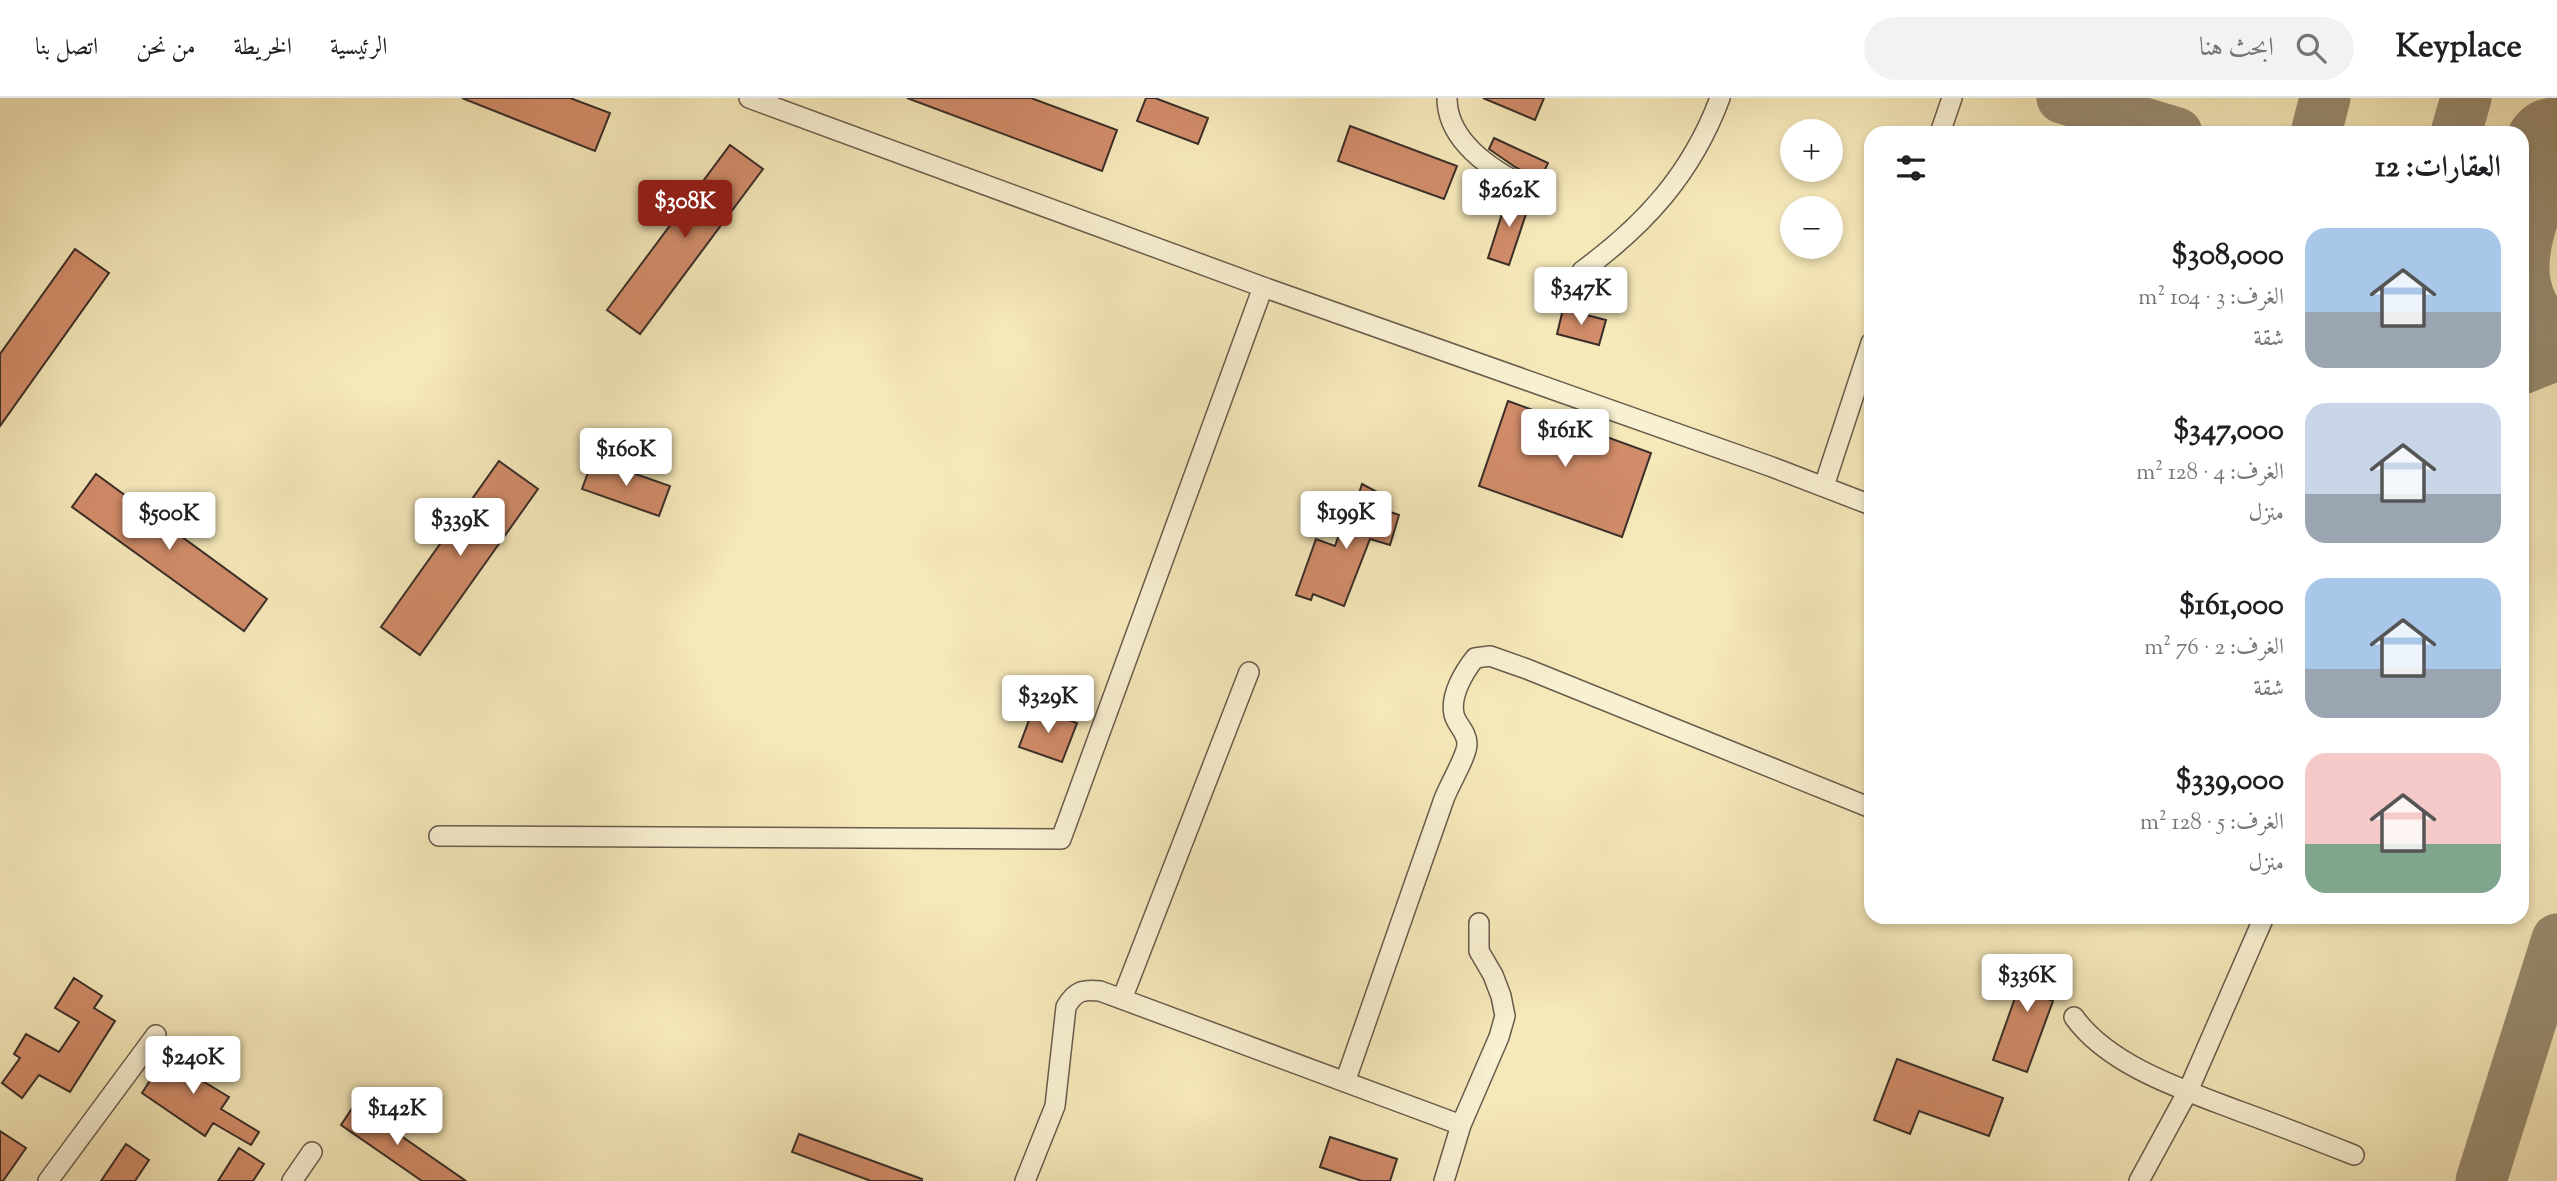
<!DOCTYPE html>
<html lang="ar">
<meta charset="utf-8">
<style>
:root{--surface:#fff;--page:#f2f2f2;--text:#202124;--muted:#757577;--line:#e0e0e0;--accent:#8f2418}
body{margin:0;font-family:"Sorts Mill Goudy",Amiri,serif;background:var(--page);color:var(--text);direction:rtl;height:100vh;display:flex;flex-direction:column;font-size:26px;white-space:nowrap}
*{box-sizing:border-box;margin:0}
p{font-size:23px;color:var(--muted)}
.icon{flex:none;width:38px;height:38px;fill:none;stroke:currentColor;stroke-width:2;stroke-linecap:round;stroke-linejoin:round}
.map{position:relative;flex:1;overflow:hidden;direction:ltr}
.sheet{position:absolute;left:1864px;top:28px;width:665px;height:798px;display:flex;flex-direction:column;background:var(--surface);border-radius:21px;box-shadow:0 4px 10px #0003;direction:rtl}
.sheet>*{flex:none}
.fabs{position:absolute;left:1780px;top:21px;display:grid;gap:14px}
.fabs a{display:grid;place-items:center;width:63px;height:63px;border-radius:50%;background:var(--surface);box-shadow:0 4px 10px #0003;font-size:35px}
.price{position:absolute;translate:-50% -60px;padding:0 16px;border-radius:7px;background:#fff;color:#222;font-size:23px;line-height:46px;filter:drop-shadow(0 2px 4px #0008)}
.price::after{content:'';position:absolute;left:50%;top:42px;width:21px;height:16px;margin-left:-10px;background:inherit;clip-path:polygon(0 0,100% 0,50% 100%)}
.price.current{background:var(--accent);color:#fff}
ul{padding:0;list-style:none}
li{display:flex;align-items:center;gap:21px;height:175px;padding:0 28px}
li span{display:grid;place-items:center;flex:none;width:196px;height:140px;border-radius:21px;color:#555}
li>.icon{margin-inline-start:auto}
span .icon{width:84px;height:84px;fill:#fffc;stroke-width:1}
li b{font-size:30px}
h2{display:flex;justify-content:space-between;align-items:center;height:84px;padding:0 28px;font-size:30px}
header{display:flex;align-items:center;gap:42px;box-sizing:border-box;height:98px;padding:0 35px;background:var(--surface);border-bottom:2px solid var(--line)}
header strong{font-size:33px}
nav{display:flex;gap:38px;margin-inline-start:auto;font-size:24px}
.search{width:490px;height:63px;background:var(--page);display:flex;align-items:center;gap:18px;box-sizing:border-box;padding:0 24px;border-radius:38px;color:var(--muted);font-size:26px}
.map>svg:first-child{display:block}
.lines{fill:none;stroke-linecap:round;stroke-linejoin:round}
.taxiway{stroke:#988b70;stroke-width:51}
.building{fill:#d18c69;stroke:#3a2e28;stroke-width:2}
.minor-casing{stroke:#695c4c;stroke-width:22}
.minor{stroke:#f8f0d2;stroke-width:19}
</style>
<header>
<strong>Keyplace</strong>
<div class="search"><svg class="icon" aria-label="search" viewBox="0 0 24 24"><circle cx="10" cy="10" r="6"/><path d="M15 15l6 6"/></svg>ابحث هنا</div>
<nav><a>الرئيسية</a><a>الخريطة</a><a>من نحن</a><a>اتصل بنا</a></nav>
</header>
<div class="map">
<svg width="2557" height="1083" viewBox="0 0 2557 1083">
<rect width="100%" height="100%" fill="#f5e8b9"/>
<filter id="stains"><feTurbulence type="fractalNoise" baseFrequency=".00286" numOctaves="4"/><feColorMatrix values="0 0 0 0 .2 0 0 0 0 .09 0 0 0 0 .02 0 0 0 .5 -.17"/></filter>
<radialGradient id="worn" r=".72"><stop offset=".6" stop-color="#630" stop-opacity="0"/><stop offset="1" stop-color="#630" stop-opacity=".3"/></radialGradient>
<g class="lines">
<!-- taxiway -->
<path class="taxiway" d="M2062,0l115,35
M2557,25c-35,-1 -38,51 0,49
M2316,35l9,-35
M2456,35l10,-35
M2548,75c-19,59 -47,113 9,162
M2522,271l35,-14
M2481,1083l76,-242"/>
</g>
<!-- building -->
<path class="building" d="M462,0h108l40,15 -15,38z
M907,0h124l86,32 -15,41z
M1146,0h9l53,20 -10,26 -61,-23z
M1483,0h61l-9,22z
M1350,28l107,40 -13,33 -106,-38z
M1494,40l54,25 -8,17 -25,-13 -26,-18z
M730,47l33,24 -123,165 -33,-24z
M1509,94l21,10 -21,63 -21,-7z
M75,151l34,24 -109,153v-72z
M1563,211l43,11 -7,25 -42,-11z
M1508,303l143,52 -29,84 -143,-51z
M593,361l77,27 -11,30 -77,-27z
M499,363l39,28 -118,166 -39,-28z
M96,376l171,125 -23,32 -172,-124z
M1362,386l15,8 -7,13 29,10 -9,30 -20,-6 -26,67 -31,-12 -2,6 -15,-5 20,-56 19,7 6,-17 6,2z
M1034,609l43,16 -15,39 -43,-15z
M2027,857l31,11 -13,32 8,3 -26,71 -34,-12 22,-62 -4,-2z
M74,880l28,18 -8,12 21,13 -45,71 -31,-17 -17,23 -20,-15 18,-25 -6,-4 12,-20 33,18 20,-30 -24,-14z
M175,944l31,22 -10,13 33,20 -8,12 38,23 -8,13 -38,-22 -8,13 -63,-43z
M1897,961l106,39 -14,38 -70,-25 -9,23 -36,-14z
M355,1006l111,77h-44l-81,-56z
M0,1033l26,17 -23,33h-3z
M799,1036l123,45v2h-51l-79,-29z
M1330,1039l67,22 -7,22h-28l-42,-14z
M126,1046l23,16 -14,21h-34z
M239,1050l25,16 -11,17h-35z"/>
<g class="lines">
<!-- minor casing -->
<g class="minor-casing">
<path id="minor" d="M749,0l514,189 509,180 99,38
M1447,0c0,47 54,78 92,95
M1940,35l12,-35
M1582,173c64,-47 110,-98 138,-173
M1824,388l47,-143
M439,738l622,3 202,-552
M1122,901l127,-327
M2074,919c35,49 110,73 165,94 39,14 77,29 115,44
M1345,984l99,-283c5,-14 23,-43 23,-55 0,-13 -11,-19 -13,-30 -4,-19 10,-42 21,-56l15,-2 37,13 344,139
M48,1083l108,-146
M292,1083l20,-29
M1025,1083l30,-75 11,-99c9,-16 17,-18 34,-16l361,134
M1444,1083l17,-56 38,-88 6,-21 -4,-20 -8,-21 -14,-24v-28
M2139,1083l49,-90 76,-174"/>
</g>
<!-- minor -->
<use href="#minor" class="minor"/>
</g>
<rect width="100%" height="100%" filter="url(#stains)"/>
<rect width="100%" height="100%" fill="url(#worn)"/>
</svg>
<div class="fabs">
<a>+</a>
<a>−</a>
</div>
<b class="price" style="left:1509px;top:131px">$262K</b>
<b class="price current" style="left:685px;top:142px">$308K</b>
<b class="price" style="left:1581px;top:229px">$347K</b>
<b class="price" style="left:1565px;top:371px">$161K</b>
<b class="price" style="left:626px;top:390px">$160K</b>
<b class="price" style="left:1346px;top:453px">$199K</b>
<b class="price" style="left:169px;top:454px">$500K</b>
<b class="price" style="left:460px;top:460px">$339K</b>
<b class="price" style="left:1048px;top:637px">$329K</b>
<b class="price" style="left:2027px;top:916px">$336K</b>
<b class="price" style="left:193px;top:998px">$240K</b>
<b class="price" style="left:397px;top:1049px">$142K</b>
<section class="sheet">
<h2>العقارات: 12<svg class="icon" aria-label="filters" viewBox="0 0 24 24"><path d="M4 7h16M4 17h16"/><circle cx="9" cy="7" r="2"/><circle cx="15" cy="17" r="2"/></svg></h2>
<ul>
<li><span style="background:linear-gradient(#a9c7e8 60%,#9aa5b1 0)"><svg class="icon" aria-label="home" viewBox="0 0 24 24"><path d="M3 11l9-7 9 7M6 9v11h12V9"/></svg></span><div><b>$308,000</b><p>الغرف: 3 · 104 m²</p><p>شقة</p></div></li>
<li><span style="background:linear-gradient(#c9d6e8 65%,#9aa5b1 0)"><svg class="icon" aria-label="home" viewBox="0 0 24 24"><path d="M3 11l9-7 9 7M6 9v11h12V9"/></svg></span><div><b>$347,000</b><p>الغرف: 4 · 128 m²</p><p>منزل</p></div></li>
<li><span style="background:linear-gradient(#a9c7e8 65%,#9aa5b1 0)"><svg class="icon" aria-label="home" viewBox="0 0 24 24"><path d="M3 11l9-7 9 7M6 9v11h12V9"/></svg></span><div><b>$161,000</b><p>الغرف: 2 · 76 m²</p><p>شقة</p></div></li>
<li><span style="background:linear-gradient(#f6c9c9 65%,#7fa58c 0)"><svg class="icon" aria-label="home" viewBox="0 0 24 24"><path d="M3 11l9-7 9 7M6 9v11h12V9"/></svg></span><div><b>$339,000</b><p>الغرف: 5 · 128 m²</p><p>منزل</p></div></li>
</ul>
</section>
</div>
